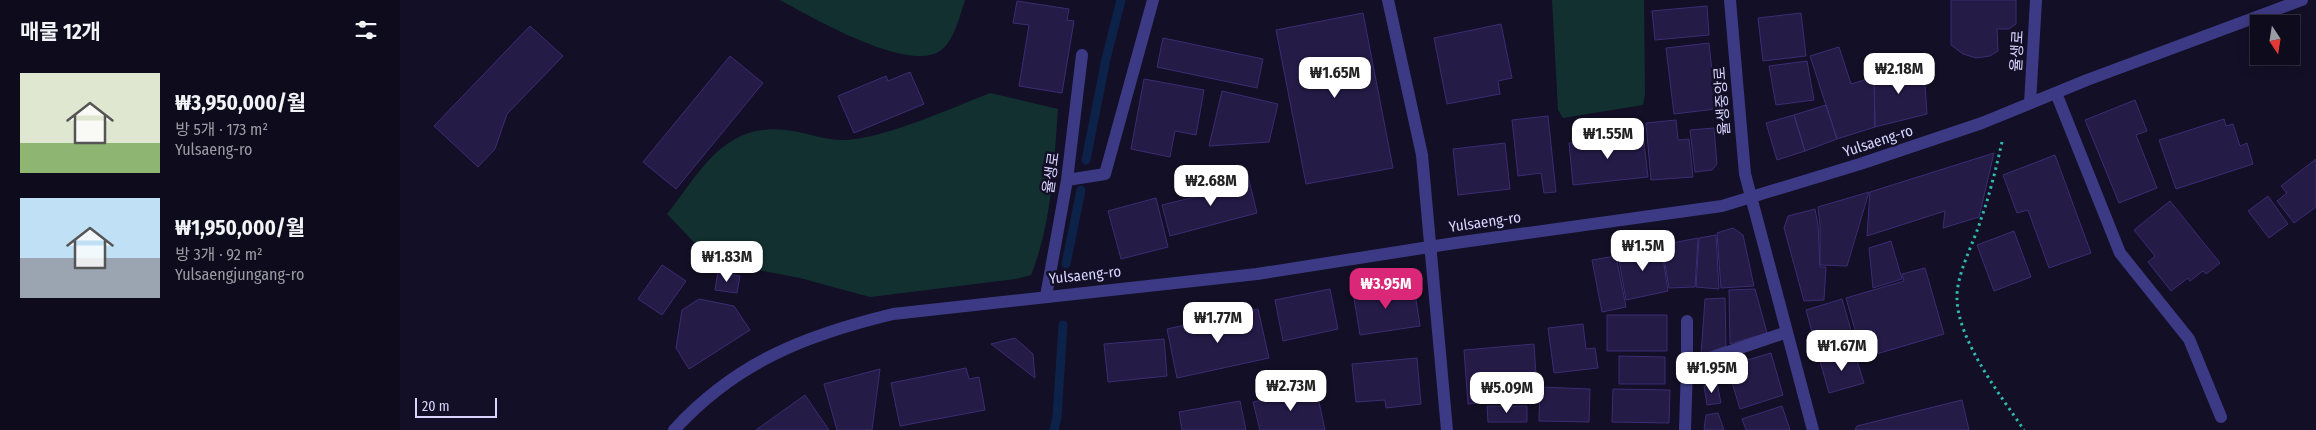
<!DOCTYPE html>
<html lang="ko">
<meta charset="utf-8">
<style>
:root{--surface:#0e0b1c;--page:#171425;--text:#f1f3f6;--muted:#9b9ba3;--line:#2e2b3b;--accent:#db2777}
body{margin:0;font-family:"Fira Sans Condensed","Noto Sans KR",sans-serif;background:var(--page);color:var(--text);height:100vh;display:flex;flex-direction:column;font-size:19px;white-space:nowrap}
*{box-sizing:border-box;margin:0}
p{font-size:16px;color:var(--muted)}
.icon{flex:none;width:28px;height:28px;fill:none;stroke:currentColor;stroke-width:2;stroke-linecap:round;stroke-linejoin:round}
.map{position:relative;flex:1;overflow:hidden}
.details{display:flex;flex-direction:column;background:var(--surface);width:400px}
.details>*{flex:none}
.needle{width:32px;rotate:168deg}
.buttons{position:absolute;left:1850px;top:15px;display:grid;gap:10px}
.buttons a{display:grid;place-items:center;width:50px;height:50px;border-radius:0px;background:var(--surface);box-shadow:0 2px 12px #0003,0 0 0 1px var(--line);font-size:25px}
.scale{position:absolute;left:15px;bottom:12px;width:82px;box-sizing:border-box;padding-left:5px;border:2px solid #d9d4ff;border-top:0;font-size:14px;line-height:18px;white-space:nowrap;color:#d9d4ff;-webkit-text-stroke:4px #130f26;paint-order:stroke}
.price{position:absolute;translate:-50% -42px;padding:0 11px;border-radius:10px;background:#fff;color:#222;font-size:16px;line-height:32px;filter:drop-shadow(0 1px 2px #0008)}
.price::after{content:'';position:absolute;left:50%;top:30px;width:15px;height:11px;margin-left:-8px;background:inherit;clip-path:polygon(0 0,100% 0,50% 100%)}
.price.selected{background:var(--accent);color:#fff}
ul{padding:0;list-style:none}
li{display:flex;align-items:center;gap:15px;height:125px;padding:0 20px}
li span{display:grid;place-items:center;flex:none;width:140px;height:100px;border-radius:0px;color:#555}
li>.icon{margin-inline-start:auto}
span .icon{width:60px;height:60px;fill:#fffc;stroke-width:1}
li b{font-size:21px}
h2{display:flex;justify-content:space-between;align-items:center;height:60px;padding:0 20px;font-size:21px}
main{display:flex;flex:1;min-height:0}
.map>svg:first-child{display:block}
.green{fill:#12302f}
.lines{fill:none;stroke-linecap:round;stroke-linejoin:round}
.stream{stroke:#0c2248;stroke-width:9}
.building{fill:#241b47;stroke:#3b2d73}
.path{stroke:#2fb8b0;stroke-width:3;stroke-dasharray:2.5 4;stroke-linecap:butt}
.minor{stroke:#3d3a85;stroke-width:12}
.labels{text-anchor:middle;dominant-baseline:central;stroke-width:5;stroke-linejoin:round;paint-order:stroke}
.street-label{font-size:15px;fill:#d9d4ff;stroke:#130f26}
</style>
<main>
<section class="details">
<h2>매물 12개<svg class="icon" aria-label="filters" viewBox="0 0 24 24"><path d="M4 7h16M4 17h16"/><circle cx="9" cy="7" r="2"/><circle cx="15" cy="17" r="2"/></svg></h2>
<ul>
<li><span style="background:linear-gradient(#dfe7d0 70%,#8fb573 0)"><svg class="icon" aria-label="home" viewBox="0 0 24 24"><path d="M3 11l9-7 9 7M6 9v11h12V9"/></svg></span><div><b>₩3,950,000/월</b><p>방 5개 · 173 m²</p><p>Yulsaeng-ro</p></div></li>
<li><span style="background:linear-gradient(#bfe0f5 60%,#9aa5b1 0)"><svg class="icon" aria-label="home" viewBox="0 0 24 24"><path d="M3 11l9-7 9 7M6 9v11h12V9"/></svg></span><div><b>₩1,950,000/월</b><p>방 3개 · 92 m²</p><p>Yulsaengjungang-ro</p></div></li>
</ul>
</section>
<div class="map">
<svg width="1916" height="430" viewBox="0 0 1916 430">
<rect width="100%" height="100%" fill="#130f26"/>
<!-- green -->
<path class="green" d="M380,0h185c-5,15 -11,42 -25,51 -32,22 -129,-34 -160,-51z
M1152,0h92l1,94 -2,11 -80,13 -5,-8z
M590,93l68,16c-4,55 -6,114 -27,166l-15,4 -146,18 -70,-19 -74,-14 -19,-8 -40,-42c33,-42 57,-92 119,-84 20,2 39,11 60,10 42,-3 103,-31 144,-47z"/>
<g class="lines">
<!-- stream -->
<path class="stream" d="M686,160l20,-101 15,-59
M666,264l15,-74
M654,430l3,-13 6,-92"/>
</g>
<!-- building -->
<path class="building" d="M1551,0h65v24l-7,5h-12l1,22 -8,5 -14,2 -13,-4 -12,-9z
M617,1l52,8 -2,11 7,1 -12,72 -43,-7 10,-61 -16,-2z
M1307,6l2,29 -54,5 -3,-29z
M963,13l30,155 -87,16 -30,-154z
M1401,13l5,43 -43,5 -5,-43z
M1101,24l11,54 -14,3 2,13 -53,10 -13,-66z
M130,26l33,30 -56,58 -12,35 -17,18 -44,-41z
M763,38l100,21 -6,29 -100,-21z
M1309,43l7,66 -42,5 -8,-66z
M1439,47l12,37 23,-7 1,50 -38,12 -27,-83z
M330,56l33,27 -87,106 -33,-27z
M1407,61l7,39 -38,5 -7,-39z
M1474,68l50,1 3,45 -52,13z
M510,72l14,32 -70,29 -16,-37 48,-20 2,5z
M744,79l60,11 -8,45 -21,-4 -5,26 -39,-8z
M822,91l56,13 -9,38 -60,4z
M1735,100l12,31 -11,4 21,53 -38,15 -34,-83z
M1426,105l11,34 -32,12 -11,-36z
M1394,115l11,36 -28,9 -11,-37z
M1148,116l8,76 -12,1 -3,-20 -23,3 -6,-56z
M1824,119l2,7 7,-2 7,22 7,-3 6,21 -77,25 -17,-49z
M1276,120l2,20 11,-1 4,38 -42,3 -5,-57z
M1314,128l3,36 -5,6 -17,2 -5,-42z
M1243,134l5,43 -75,8 -4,-42z
M1105,143l5,46 -52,6 -5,-46z
M1594,153l-15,64 -36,11 2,-17 -78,25 3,-44z
M1655,155l36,98 -42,15 -21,-58 -11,3 -14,-38z
M1916,159v48l-22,16 -17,-22 10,-8 -6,-7z
M848,176l9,37 -87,23 -8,-31 49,-12 -1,-7z
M1469,192l-22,74 -27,-1v-40l-2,-18z
M1868,196l20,28 -19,14 -21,-27z
M756,198l12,49 -47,12 -13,-48z
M1770,201l50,62 -14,11 -3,-3 -13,10 -2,-3 -17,13 -23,-29 7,-6 -21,-26z
M1415,209l3,16 2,42h6l-2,33 -20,1 -20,-73 4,-12z
M1333,228l10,7 11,51 -33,2 -4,-55z
M1614,231l17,46 -37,14 -17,-46z
M1316,235l3,54 -23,-2 3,-49z
M1298,238l-3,49 -26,1 -7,-43z
M1491,241l11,38 -29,9 -4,-40z
M1261,245l7,46 -42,9 -8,-46z
M1216,256l10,51 -24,5 -10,-52z
M262,265l24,16 -24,34 -24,-16z
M1525,268l19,66 -81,24 -17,-60 58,-17 -2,-7z
M318,272l22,4 -3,17 -22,-3z
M999,285l16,8 5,33 -60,9 -7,-43z
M930,289l8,40 -55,12 -8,-41z
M1355,289l12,44 -37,11 -1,-54z
M1325,298l1,48 -25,9 4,-56z
M299,299l35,7 16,24 -61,39 -13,-21 6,-38z
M1442,299l13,45 -37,10 -12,-44z
M858,309l11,49 -92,20 -10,-49z
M1207,315h60v36h-60z
M1183,324l3,25 9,-1 3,20 -44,5 -6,-45z
M615,338l18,16 2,24 -44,-34z
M764,339l3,37 -59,6 -4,-38z
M1134,344l2,31 -40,3 2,23 -30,3 -4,-54z
M1454,351l10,32 -35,10 -9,-32z
M1371,353l12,42 -43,14 -13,-43z
M1219,356l46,1v27h-46z
M1017,358l4,46 -35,4 -1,-8 -29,2 -4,-38z
M566,368l3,11 10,-2 6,33 -85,16 -9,-43z
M480,369l-8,61h-35l-13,-46z
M1317,383l4,20 -14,2 -3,-19z
M1140,387l50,2 -1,33 -50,-1z
M916,388l9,42h-65l-7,-28z
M1213,389l57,1 -1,33 -57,-1z
M405,395l24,35h-73z
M1562,400l7,30h-114l2,-4z
M840,401l6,29h-64l-3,-18z
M1087,406h40v16h-39z
M1382,406l8,24h-44l-4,-11z
M1318,413l6,17h-20l2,-15z"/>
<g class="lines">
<!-- path -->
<path class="path" d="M1602,142c-6,26 -12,52 -21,77 -7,24 -25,55 -24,80 1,42 44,97 67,131"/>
<!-- minor -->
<path class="minor" d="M988,0l34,155 25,275
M1330,0l15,174 68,256
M1656,93l64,160 69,86 32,78
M1630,103l6,-103
M667,180l38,-6 48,-174
M646,296l21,-116 15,-125
M1287,321v45
M274,430c62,-68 132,-95 219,-116l364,-40 198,-31 267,-37 138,-42 122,-41 105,-43 215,-80
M1285,430l2,-64 100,-34"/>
</g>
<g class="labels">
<!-- street labels -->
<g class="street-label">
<text transform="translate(1617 51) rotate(-87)">율생로</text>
<text transform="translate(1322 101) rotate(-94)">율생중앙로</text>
<text transform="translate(1478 141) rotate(-18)">Yulsaeng-ro</text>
<text transform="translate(651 173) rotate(-82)">율생로</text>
<text transform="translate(1085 222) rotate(-8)">Yulsaeng-ro</text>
<text transform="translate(685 275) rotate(-6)">Yulsaeng-ro</text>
</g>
</g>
</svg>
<div class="buttons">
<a><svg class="needle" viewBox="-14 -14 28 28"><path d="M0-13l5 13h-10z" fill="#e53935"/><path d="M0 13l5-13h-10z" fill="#9b9ba3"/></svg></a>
</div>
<div class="scale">20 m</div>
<b class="price" style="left:1499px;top:95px">₩2.18M</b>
<b class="price" style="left:935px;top:99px">₩1.65M</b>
<b class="price" style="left:1208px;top:160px">₩1.55M</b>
<b class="price" style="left:811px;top:207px">₩2.68M</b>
<b class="price" style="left:1243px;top:272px">₩1.5M</b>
<b class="price" style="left:327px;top:283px">₩1.83M</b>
<b class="price selected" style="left:986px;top:310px">₩3.95M</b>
<b class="price" style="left:818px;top:344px">₩1.77M</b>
<b class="price" style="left:1442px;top:372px">₩1.67M</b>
<b class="price" style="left:1312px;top:394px">₩1.95M</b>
<b class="price" style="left:891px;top:412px">₩2.73M</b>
<b class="price" style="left:1107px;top:414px">₩5.09M</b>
</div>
</main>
